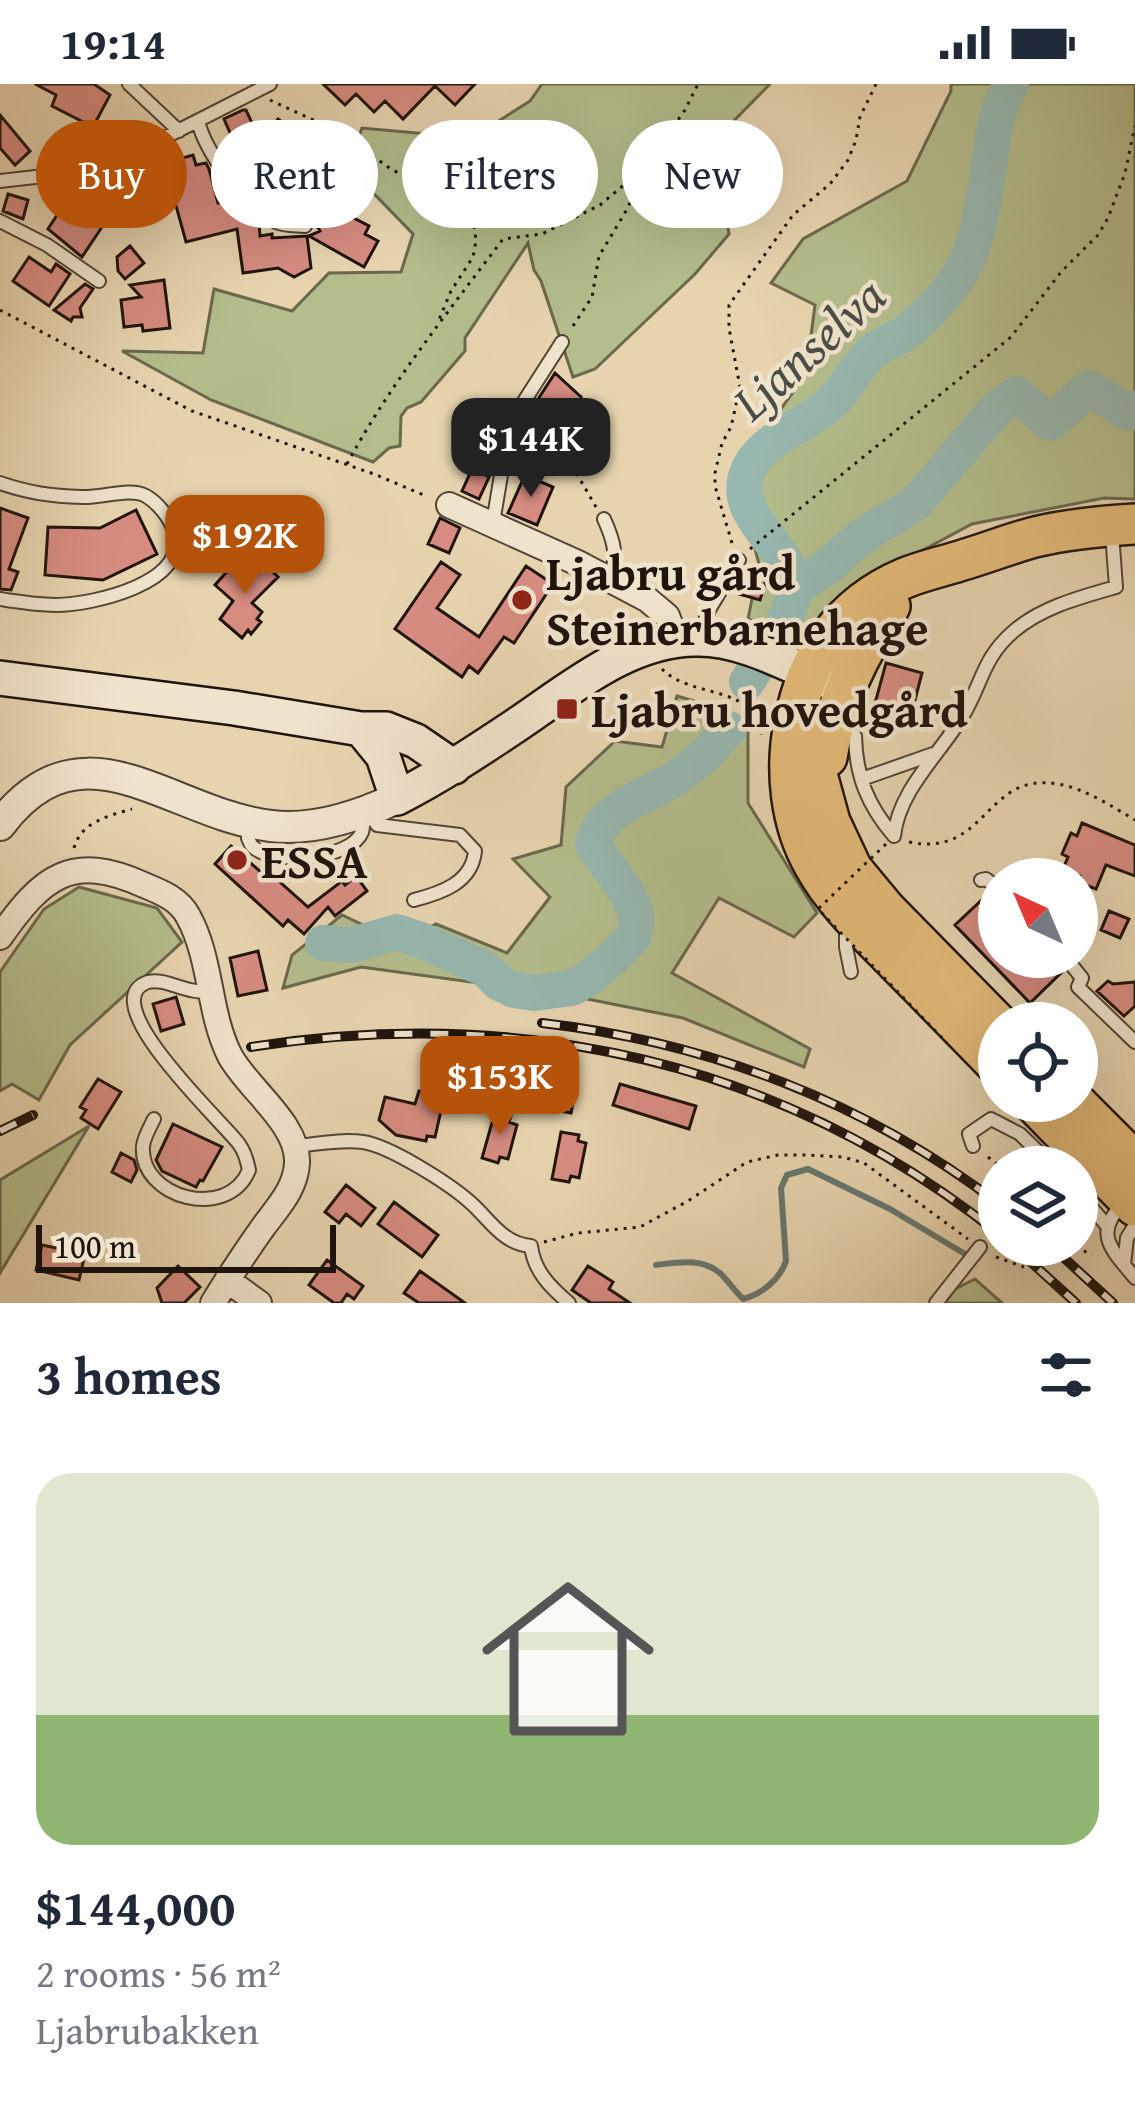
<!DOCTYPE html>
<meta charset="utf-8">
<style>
:root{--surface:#fff;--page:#f6f6f7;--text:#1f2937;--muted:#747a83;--line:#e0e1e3;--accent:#b45309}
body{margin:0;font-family:"Gentium Book Plus",serif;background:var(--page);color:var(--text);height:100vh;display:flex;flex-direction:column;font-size:45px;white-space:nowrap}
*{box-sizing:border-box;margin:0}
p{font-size:39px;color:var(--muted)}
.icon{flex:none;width:66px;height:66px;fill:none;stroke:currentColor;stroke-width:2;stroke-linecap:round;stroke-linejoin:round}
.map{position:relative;height:1219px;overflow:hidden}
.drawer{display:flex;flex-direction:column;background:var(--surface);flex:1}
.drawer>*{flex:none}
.guide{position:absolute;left:36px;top:36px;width:1065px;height:108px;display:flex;gap:24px}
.needle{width:78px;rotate:316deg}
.buttons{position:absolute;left:978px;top:774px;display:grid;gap:24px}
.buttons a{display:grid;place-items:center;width:120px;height:120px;border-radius:50%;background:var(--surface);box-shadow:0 12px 48px #0002;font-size:60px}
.scale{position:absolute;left:36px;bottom:30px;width:300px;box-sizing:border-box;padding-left:12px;border:6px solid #20140e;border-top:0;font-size:33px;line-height:42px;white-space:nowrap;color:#20140e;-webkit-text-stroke:9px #efe3cb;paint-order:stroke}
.price{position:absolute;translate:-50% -102px;padding:0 27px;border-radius:24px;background:var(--accent);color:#fff;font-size:39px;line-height:78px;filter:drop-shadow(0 3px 6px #0008)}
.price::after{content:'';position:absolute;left:50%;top:72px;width:36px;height:27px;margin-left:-18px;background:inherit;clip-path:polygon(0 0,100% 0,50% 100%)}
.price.current{background:#222;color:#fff}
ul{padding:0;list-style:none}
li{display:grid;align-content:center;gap:24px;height:636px;padding:0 36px}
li+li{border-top:3px solid var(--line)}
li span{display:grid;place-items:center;height:372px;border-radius:36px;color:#555}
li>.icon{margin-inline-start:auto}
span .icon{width:216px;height:216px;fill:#fffc;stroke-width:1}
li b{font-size:51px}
h2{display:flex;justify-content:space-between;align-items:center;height:144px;padding:0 36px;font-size:51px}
.pill{padding:0 42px;border-radius:54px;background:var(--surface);box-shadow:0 12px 48px #0002;font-size:42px;line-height:108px}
.pill.current{background:var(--accent);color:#fff}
.status{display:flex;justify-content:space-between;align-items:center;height:84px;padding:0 60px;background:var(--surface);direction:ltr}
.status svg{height:33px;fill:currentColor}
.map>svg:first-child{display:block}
.green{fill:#b4bd8c;stroke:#6a684d;stroke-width:3}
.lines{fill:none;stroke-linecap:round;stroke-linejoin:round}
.stream{stroke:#67766f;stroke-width:6}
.river{stroke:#97b8b0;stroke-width:36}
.building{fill:#d78c81;stroke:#20140e;stroke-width:3}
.service-casing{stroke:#524436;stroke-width:16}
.minor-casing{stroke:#524436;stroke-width:28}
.tertiary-casing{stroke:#524436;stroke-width:34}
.secondary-casing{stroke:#20140e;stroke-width:38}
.primary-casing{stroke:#20140e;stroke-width:44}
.path{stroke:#20140e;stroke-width:3;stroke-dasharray:3 6;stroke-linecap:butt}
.service{stroke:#efe3cb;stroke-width:12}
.minor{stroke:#efe3cb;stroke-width:24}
.tertiary{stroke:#efe3cb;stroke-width:30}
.secondary{stroke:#efe3cb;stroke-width:33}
.primary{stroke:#e4ba78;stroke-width:39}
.rail-casing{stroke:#20140e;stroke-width:10}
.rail{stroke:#efe3cb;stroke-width:6;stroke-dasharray:18;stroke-linecap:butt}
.path-bridge{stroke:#20140e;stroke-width:3;stroke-dasharray:3 6;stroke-linecap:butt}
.poi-dot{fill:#8f2418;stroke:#efe3cb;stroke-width:4.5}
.labels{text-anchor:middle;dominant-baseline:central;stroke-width:9;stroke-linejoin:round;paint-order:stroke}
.poi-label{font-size:48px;font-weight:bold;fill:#20140e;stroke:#efe3cb;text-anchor:start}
.water-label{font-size:51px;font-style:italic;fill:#4a4d47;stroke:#efe3cb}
</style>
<div class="status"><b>19:14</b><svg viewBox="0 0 49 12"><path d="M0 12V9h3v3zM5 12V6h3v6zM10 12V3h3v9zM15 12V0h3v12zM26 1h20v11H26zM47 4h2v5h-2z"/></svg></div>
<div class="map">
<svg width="1135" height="1219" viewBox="0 0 1135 1219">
<rect width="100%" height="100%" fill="#e7d4af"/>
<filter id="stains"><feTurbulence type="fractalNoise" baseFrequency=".00167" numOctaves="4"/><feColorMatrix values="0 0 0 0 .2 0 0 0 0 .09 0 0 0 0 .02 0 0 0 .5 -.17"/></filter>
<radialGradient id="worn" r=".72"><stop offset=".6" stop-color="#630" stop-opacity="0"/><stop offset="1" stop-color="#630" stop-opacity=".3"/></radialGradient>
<!-- green -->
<path class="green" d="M542,0h228l-57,58 16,92 -34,40 -100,95 -22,8 -32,-96 -7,-11 -6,-27 -63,95v13l-44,51 -14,6 -6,8 -1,30 -11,2 -16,14 -162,-62 -89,-49 81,2 11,-64 78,22 37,-38 72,-1 12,-38 -65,-67 14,-39 110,10 58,-37z
M951,0h184v415l-31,-1 -132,26 -129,69 -38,47 -57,-21 11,-55 -24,-91 71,-99 9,-69 -44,-22 32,-44 104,-58 44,-90z
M677,612l51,15 20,21v71l69,110 -23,24 -75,-39 -47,75 138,76 -6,18 -121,-49 -116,-23 -206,-28 -78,21 9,-33 50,-40 59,28 35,-19 71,29 43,-56 -37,-38 48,-14 5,-58 49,-46 47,6z
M79,803l78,21 25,34 -112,103 -31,55 -27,-16 -12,7v-119l44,-63z
M89,1042l-89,147v-93z
M975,1195l27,24h-57l10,-14z"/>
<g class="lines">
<!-- stream -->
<path class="stream" d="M656,1181c23,-3 49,-8 67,11 7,8 13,16 20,23 19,-5 37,-20 43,-38l-5,-73 6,-13 21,-6 82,40 75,45"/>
<!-- river -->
<path class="river" d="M793,507l40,-29 28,-25 55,-34 81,-95 20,-14 33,29c15,-11 25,-24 40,-35l38,25 7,-5
M747,598c14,-23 44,-62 46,-90 3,-43 -60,-71 -47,-116 12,-39 64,-50 89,-77 13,-14 21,-31 34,-44 11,-11 27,-15 39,-24 9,-6 31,-30 39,-39 41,-48 36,-115 50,-174 2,-12 9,-23 14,-34
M323,859l29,2 45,-13 24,8 64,29 14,14 15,7 20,3 38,-5 17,-10 25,-21 19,-20 3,-12v-12l-9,-20 -34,-48c7,-39 59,-49 87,-70 18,-12 35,-30 49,-46"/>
</g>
<!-- building -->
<path class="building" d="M35,0h59l16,11 -17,32 -41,-21 4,-11z
M323,0h152l-20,21 -20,-19 -32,33 -18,-18 -11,11 -18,-18 -11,11z
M243,26h3l7,15 -22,10 -7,-16z
M0,31l30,36 -15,14 -15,-17z
M278,35l44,35 -7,9 5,5 -13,17 -35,-29 -3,-4 3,-5 -10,-8z
M193,71l3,10 10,-2 3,6 9,34 11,-2 3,9 9,-2 3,9 6,-1 9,7 1,13 12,-2v4l35,-2 4,32 -17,9 -16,-9 -35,5 -6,-44 -51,13 -14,-51 -22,6 -7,-28z
M8,110l20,6 -5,19 -20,-8z
M317,115l52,27 -4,8 13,7 -14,26 -55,-31 11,-5 -8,-13 -10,-4z
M69,121l33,22 -20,30 -34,-28 13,-20 3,3z
M130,162l14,17 -19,16 -7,-8 -1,-14z
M29,173l22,15 5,-8 14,10 -21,32 -36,-25z
M164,196l6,48 -27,3 -1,-6 -18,2 -3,-27 20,-3 -11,-12z
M85,200l8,5 -13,19 2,9h-9l-2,4 -17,-11z
M555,289l26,24 -43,62 -29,-15z
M472,385l17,8 -10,22 -17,-8z
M525,391l28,12 -16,38 -29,-12z
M0,424l28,10 -19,51 9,3 -7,18 -11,-1z
M136,426l21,44 -54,26 -58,-5 3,-48 52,1z
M440,434l20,10 -11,25 -21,-9z
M262,477l16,16 -26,26 10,9 -5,7 4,3 -10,12 -3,-4 -6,8 -22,-19 13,-18 -18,-16 17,-19 5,4 2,-3 9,8z
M441,478l19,13 -23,33 42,29 47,-71 27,18 -39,59 -10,-6 -26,36 -9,-7 -7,11 -67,-48z
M750,485l18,5 -8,26 -21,-6z
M886,579l36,10 -7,27 -9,2 -7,18 -15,-4 1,-6 -11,-3z
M1082,739l53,22v31l-29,-11 -10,24 -18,-7 2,-6 -17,-7 5,-12 -6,-3 9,-21 6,3z
M231,762l39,34 3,-4 35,31 34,-26 3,4 11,-9 11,15 -32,25 -7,-9 -24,27 -16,-14 -5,6 -68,-62z
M988,810l11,5v58h56l8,14 -33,32 -75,-78z
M1109,827l20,8 -9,19 -19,-8z
M258,867l9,39 -29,6 -8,-38z
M1108,897l5,3 22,-2v24l-11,10 -27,-25z
M176,913l8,27 -23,7 -8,-27z
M98,995l23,13 -23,37 -17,-11 5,-8 -6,-3z
M620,1000l76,22 -7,23 -76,-24z
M559,1004l16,3 -4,22 -16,-3z
M419,1007l16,3 -1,6 9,2 -8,35 -8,-1 -1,5 -30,-6 -17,-15 6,-23 30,7z
M495,1028l16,4 -2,6 8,3 -9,34 -8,-2 -2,6 -16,-5z
M173,1040l49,23 -19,34 -3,-1 -4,7 -34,-16 -6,-11z
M561,1048l18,3 -1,6 8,2 -7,35 -8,-2 -2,6 -17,-3z
M121,1069l13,7 3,10 -6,12 -19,-10z
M346,1101l29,23 -14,18 -15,-12 -7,9 -14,-11z
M394,1118l44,33 -16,22 -44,-33z
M42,1161l43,9 -6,26 -43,-10z
M327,1176l36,26 -9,13 -7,-5 -6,9h-7l-25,-18z
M178,1182l22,21 -16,16h-22l-5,-15z
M588,1182l25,16 -4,7 21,14h-39l-19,-13z
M420,1187l45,32h-46l-15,-10z"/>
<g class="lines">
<!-- service casing -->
<g class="service-casing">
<path id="service" d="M129,0l50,47
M198,37c8,33 48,85 78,101 9,4 20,3 29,4
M0,97l87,-10 57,-23 126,-64
M0,137l47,24 52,36
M0,399c29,10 51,13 82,14 19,1 49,-10 64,-1 12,7 24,22 28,35 18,52 -83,74 -118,74 -18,0 -38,-3 -56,-6
M604,435c10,22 14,36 6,60
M493,439l9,-54 -4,-27 64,-100
M698,553l12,-29 29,-48
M855,652c1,41 13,70 39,100
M862,695l71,-25
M368,726l9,15 83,10 15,16c-3,32 -34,42 -61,49
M249,738l-1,16c1,2 2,6 4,8 19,20 99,14 110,-14 2,-6 1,-13 1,-20
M894,752c5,-46 45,-81 68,-119 20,-32 20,-59 52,-86 28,-24 67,-34 102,-44l-4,-54
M981,796l5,-1 13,10
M846,842v21l5,25
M1065,873l17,21 -4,9 57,55
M154,1035c-4,8 -10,18 -11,27 -4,52 85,76 106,24 -2,-10 -4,-18 -10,-26 -15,-21 -148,-143 -91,-162 18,-5 38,13 63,9
M296,1062c21,-2 46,-7 67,-4 27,4 87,42 108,61 19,17 32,41 60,43 3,25 19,41 38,57
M973,1062l-4,-12 22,-15 29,15 34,33
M1077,1106l30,36
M1123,1120c-31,30 -10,47 12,74
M1124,1180l3,-26 8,-13
M936,1219l44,-56"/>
</g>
<!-- minor casing -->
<g class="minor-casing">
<path id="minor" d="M449,421l131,59 68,36 19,16 9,24
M0,853c42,-60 71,-85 144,-52 17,7 35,14 44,31 24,43 20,97 42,140 18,33 69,68 67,107 -1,25 -19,44 -33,63 -18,25 -35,51 -51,77
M227,1196l32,23"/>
</g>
<!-- tertiary casing -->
<g class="tertiary-casing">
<path id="tertiary" d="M0,741c83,-110 169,-11 271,1 42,5 88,-10 126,-28"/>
</g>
<!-- secondary casing -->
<g class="secondary-casing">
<path id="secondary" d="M0,594l234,30 127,21h25l30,12 38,26
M361,645l22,27 14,42c41,-21 79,-46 118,-72 54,-36 113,-87 181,-87 45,-1 90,25 131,42"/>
</g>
<!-- primary casing -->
<g class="primary-casing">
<path id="primary" d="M814,637l-4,28 20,73 22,47 34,41 113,115
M827,673c9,-58 32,-103 63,-151
M999,983c-34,-35 -68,-70 -102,-104 -30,-31 -62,-60 -83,-98 -24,-42 -29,-95 -20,-141 12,-66 47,-119 111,-146 19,-8 40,-12 61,-19 23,-7 46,-16 69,-22 33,-8 67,-11 100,-13
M1032,1017l103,105
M1074,1017l61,61"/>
</g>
<!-- path -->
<path class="path" d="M270,16l69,32 52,37 44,23 7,9 27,15 5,8 2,17 -3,16 -22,34 -13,31
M0,226l192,101 182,63 52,22
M573,242l19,-29 7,-41 30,-50 4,-28
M566,355l8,30 22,38
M347,380c43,-80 101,-152 156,-225l39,-5 58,-29 44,-37 41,-58 13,-26
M732,459l-17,-57v-13l7,-30 9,-16 9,-40 -11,-59v-23l64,-90 37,-31 18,-24 8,-20 4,-23 16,-33
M750,465l261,-212 50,-65 37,-37 10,-17 17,-45 10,-47
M662,585c29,30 95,15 99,66
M909,758c79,16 75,-71 149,-58 26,4 55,23 77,36
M74,764c7,-26 34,-32 58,-39
M988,1073l13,10
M544,1158l34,-9 62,-6 48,-26 59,-39 31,-7h29l36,2 21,6 104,76
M1077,1161l11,9h4
M996,1173l28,10"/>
<!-- service -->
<use href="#service" class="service"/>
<!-- minor -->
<use href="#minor" class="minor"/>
<!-- tertiary -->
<use href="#tertiary" class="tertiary"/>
<!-- secondary -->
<use href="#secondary" class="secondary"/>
<!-- primary -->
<use href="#primary" class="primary"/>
<!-- rail casing -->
<g class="rail-casing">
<path id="rail" d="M542,939c166,19 324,79 457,181
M251,963c271,-42 531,14 748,187
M0,1047l33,-16
M1012,1161l64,58
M1050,1161l63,58"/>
</g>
<!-- rail -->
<use href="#rail" class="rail"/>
<!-- path-bridge -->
<path class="path-bridge" d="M886,760l-68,65 129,134"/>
</g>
<!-- markers -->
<g class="poi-dot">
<circle cx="522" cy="516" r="12"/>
<rect x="555" y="613" width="24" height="24" rx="6"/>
<circle cx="237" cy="776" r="12"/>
</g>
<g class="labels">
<!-- poi labels -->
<g class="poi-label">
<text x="546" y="488">Ljabru gård<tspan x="546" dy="55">Steinerbarnehage</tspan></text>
<text x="591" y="625">Ljabru hovedgård</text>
<text x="261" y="776">ESSA</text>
</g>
<!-- water labels -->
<g class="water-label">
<text transform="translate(808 264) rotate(-42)">Ljanselva</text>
</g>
</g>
<rect width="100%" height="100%" filter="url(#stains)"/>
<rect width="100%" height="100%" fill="url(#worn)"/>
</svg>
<div class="buttons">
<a><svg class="needle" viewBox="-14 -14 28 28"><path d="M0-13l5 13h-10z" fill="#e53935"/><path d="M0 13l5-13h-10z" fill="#747a83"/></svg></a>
<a><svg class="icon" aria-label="locate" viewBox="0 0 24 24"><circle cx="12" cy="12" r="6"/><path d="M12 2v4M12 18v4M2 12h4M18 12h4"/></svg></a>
<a><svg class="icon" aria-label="layers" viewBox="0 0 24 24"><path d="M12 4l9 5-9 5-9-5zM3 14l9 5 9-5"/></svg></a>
</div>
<div class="scale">100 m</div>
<b class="price current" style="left:531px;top:416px">$144K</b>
<b class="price" style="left:245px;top:513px">$192K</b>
<b class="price" style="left:500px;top:1054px">$153K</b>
<div class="guide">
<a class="pill current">Buy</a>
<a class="pill">Rent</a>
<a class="pill">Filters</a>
<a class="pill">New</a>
</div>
</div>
<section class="drawer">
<h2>3 homes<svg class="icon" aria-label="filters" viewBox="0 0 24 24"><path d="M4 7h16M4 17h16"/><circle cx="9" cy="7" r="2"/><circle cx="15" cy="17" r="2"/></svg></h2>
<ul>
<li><span style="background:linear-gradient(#dfe7d0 65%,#8fb573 0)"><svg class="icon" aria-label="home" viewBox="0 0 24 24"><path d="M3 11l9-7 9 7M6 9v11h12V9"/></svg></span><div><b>$144,000</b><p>2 rooms · 56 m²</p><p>Ljabrubakken</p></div></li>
</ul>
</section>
